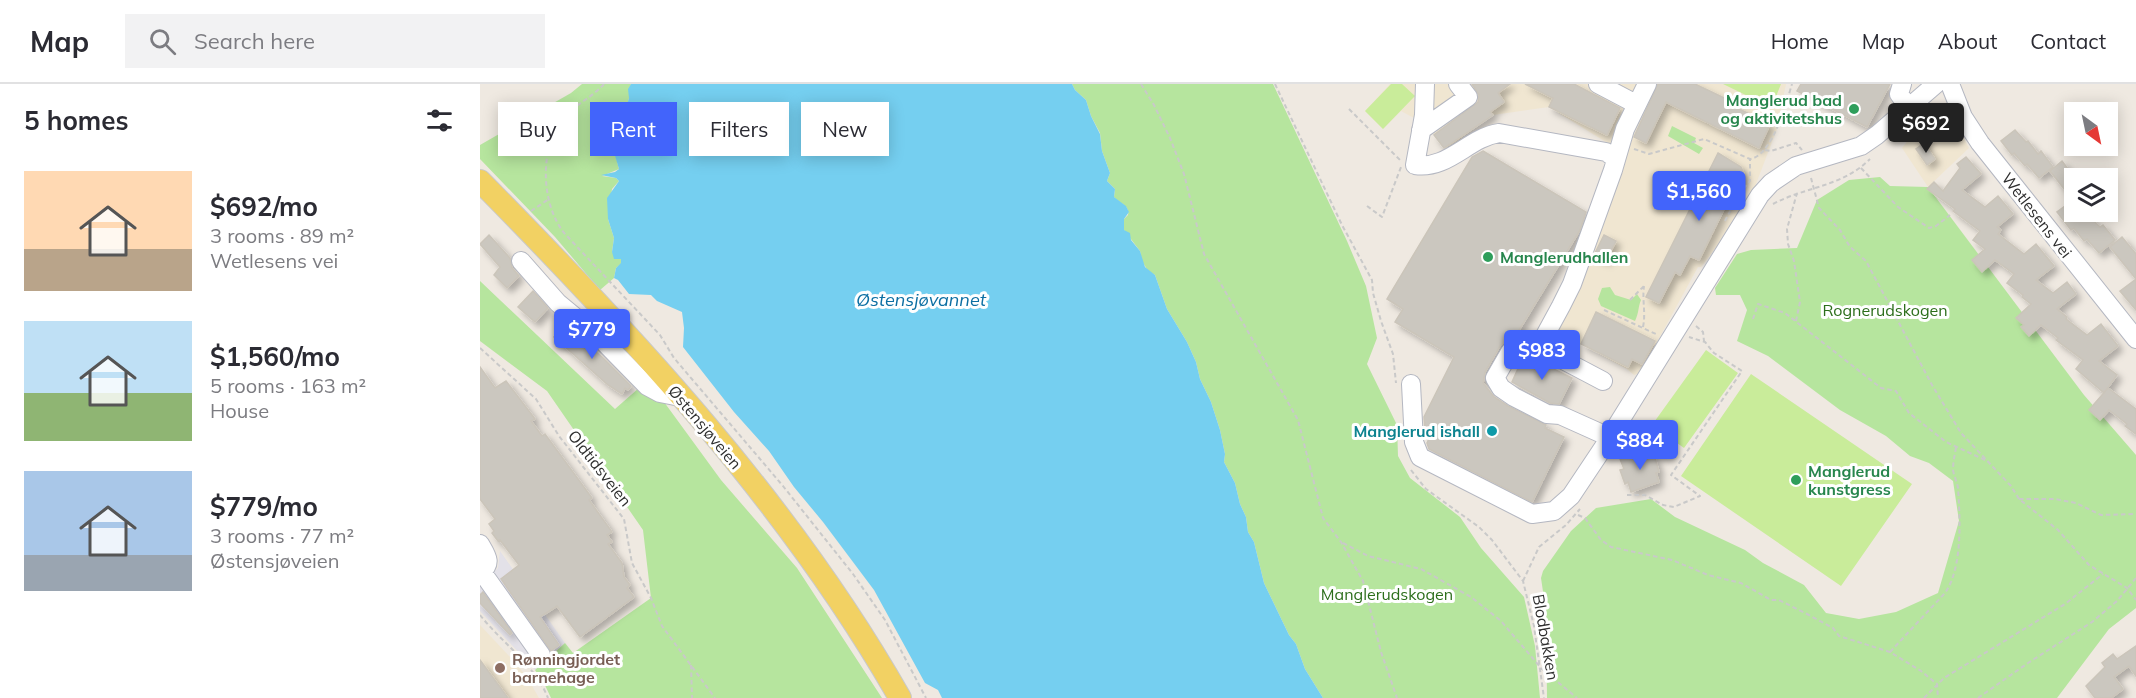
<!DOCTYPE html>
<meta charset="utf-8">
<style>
:root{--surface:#fff;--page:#f2f2f3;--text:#2b2b33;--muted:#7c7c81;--line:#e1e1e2;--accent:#4264fb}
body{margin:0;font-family:Mulish,sans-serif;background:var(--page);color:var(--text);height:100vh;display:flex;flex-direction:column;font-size:22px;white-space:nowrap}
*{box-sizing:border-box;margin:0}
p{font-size:20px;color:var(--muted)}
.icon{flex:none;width:33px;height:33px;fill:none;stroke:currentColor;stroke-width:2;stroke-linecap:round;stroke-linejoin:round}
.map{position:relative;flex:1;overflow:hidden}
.side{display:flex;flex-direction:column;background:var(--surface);width:480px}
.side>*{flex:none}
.banner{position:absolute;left:18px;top:18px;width:570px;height:54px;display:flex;gap:12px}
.needle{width:39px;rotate:147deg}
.fabs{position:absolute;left:1584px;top:18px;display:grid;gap:12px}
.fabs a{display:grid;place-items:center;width:54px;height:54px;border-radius:0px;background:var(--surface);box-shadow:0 3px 15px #0003;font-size:30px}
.price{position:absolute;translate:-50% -51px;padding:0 14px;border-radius:6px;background:var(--accent);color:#fff;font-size:20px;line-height:39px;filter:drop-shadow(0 2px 3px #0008)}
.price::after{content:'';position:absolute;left:50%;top:36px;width:18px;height:14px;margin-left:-9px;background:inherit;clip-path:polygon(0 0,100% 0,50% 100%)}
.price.selected{background:#222;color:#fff}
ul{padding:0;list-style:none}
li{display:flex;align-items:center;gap:18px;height:150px;padding:0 24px}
li span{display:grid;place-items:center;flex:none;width:168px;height:120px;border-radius:0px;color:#555}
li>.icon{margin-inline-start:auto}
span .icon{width:72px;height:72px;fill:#fffc;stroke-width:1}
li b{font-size:26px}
h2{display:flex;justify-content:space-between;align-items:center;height:72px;padding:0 24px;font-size:26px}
.tag{padding:0 21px;border-radius:0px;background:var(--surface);box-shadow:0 3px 15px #0003;font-size:21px;line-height:54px}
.tag.selected{background:var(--accent);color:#fff}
header{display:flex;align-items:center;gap:36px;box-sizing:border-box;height:84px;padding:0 30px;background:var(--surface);border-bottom:2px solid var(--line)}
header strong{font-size:28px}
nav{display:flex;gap:33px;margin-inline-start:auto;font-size:21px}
.search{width:420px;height:54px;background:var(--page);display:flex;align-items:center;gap:15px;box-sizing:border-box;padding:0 21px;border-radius:0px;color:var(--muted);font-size:22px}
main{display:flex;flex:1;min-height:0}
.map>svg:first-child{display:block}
.industrial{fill:#e3e1e8}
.education{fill:#f0e6d1}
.green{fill:#b6e59e}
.pitch{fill:#c9ec9a}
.water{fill:#75cff0}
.building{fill:#cbc7bf;stroke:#cbc5ba;stroke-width:1.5;filter:url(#shadow)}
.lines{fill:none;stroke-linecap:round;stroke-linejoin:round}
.minor-casing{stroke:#b4b7c1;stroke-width:20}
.major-casing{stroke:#c9c9c9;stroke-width:24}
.path{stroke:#c9c9c9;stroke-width:2;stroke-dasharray:4.5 3;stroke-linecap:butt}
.minor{stroke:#fff;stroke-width:18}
.major{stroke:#f2d163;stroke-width:22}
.leisure-dot{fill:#2e9e5b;stroke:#fff;stroke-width:2}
.culture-dot{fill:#0f9aa8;stroke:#fff;stroke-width:2}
.education-dot{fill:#8d6e63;stroke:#fff;stroke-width:2}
.labels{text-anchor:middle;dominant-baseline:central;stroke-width:6;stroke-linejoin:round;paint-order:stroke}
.leisure-label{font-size:16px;font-weight:bold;fill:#27864d;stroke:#fff;text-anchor:start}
.street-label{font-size:16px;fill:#2e2e2e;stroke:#fff}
.park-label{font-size:16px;fill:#2c6e1b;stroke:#fff}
.culture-label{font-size:16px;font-weight:bold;fill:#0d838f;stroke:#fff;text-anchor:end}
.education-label{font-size:16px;font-weight:bold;fill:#785e54;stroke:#fff;text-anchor:start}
.water-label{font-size:18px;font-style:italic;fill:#0d6fa3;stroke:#fff}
</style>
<header>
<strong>Map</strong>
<div class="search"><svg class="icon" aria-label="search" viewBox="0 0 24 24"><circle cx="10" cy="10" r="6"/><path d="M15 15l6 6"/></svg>Search here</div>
<nav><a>Home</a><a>Map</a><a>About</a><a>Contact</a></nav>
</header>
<main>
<section class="side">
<h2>5 homes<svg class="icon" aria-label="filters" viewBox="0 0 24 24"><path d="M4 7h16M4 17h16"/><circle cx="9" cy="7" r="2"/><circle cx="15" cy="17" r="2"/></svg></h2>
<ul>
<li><span style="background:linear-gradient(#ffd9b3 65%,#b9a48a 0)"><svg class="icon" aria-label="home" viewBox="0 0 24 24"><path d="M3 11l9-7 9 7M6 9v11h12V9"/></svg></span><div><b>$692/mo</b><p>3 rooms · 89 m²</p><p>Wetlesens vei</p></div></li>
<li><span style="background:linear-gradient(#bfe0f5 60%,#8fb573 0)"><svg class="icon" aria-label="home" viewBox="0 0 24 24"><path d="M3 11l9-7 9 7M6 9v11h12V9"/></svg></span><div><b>$1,560/mo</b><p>5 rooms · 163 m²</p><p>House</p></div></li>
<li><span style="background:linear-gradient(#a9c7e8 70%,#9aa5b1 0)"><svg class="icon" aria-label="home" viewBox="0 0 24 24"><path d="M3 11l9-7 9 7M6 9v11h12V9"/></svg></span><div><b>$779/mo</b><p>3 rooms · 77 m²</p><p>Østensjøveien</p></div></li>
</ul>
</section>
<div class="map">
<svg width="1656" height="614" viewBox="0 0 1656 614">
<defs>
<filter id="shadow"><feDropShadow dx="4.5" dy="4.5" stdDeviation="3" flood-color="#0004"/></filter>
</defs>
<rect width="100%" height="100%" fill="#efe9e1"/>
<!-- industrial -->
<path class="industrial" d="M20,467l65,92 -30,27 -55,-59v-28l6,-3 12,-12z"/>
<!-- education -->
<path class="education" d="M910,0h396l-9,45 -26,68 -14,23 -36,47h-3l-58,106 -6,2 -7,-6 -55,-30 -6,10 -11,-5 -2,-5 74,-184 -78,-48 -56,8 -31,22 3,4 -17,13 -14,-20 -20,-16 -13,-7 -18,18 -18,-18z
M1465,20l24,44 -41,39 -26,-39 11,-14z
M0,541l32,34 15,18 12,21h-59z"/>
<!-- green -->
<path class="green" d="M102,0h49c-3,6 -1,8 -2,14 -2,10 -8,19 -12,27 -5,10 -1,34 2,44l-17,7 14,2 3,3 -7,8 -4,30 6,19 -2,14 9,6 1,5 -6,5 -2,10 -14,12 -45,-53 -75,-78v-14l91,-52z
M592,0h201l74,157 19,45 11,52 -10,26 30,61 1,31 12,22 50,39 21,31 43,49 11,49 5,52h-217l-18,-29 -9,-25 -7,-9 -25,-52 -10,-41 -6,-10 -2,-15 -6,-13 -5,-21 -11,-21 1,-8 -5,-24 -9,-28 -11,-23 -4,-17 -9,-20 -20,-33 -12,-34 -7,-4 -6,-10 -2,-10 -16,-21v-11l4,-4c2,-10 -8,-11 -14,-18l1,-8 -8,-8 3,-8 -8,-22 -2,-18 -9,-17 -5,-16 -11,-10z
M1192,42l24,12 -2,5 9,5 -4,6 -31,-18z
M1400,93l10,9 38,1 156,208 52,60v153l-27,21 -52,69h-510l-1,-86 -5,-34 2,-7 28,-40 25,-23 55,-9 24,18 70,33 18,13 41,22 22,28 33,6 37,-7 42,-19 21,-72 -6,-40 -24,-18 -19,-7 -24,-20 -46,-26 -72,-54 -31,-15 10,-31 -7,-15h-24l-1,-7 22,-34 14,-4 46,-2 20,-48 32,-20z
M0,197l135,128 33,-29 73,100 76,88 85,130h-331l-7,-15 -9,-13 30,-27 8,10 78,-55 -8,-68 -96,-139 -67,-50z
M1130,203l5,8 16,5 6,-6 4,6c-3,7 -2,13 -6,21l-34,-15 -3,-7 4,-11z"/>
<!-- pitch -->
<path class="pitch" d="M911,0h11l13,12 -32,33 -18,-18z
M1243,0h58l-4,10 1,7 -12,9 -8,-4v-5z
M1226,266l32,23 -54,75 -32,-23z
M1271,290l161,110 -71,102 -160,-110z"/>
<!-- water -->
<path class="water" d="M151,0h441l3,6 11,10 5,16 9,18 2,17 8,22 -3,8 8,8 -1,8 12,9 3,6 -5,7v11l6,3 1,7 9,11 5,16 10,8 12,34 20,33 9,20 4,17 11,23 9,28 5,24 -1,8 11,21 5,21 6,13 2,15 6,10 10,41 25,52 7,9 9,25 18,29h-381l-4,-8 -13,-7 -51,-93 -51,-68 -29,-35 -25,-36 -35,-39 -51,-65 1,-19 -2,-16 -25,-11 -6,-6 -22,-1 -11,-14 -4,-2 2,-10 5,-5v-4h-7l-2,-7 2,-14 -6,-19 -1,-21 12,-17 -3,-3 -15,-3 14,-3 4,-3 -6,-20 2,-20 6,-8 6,-16 2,-7 -1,-9z"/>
<!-- building -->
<path class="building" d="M992,0h38l-12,9 6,9 -14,10 3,3 -49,33 -10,-13 44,-33 1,-7z
M1045,0h49l46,24 -13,27 -58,-28 4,-9z
M1178,0h37l40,19 -2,3 37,18 -11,24 -93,-46 -20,41 -12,-6z
M1321,0h89l-23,43 -70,-36z
M1535,46l11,12 2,-1 10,13 3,-3 12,16 -14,11 -12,-14 -2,2 -11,-13 -2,2 -11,-14z
M1444,59l11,16 -8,6 -11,-16z
M1003,67l103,61 -6,18 -67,110 -9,2 -4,4 -15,26 -2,11 11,14 14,9 38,19 -1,3 19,9 -32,65 -103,-53 -2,-6 4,-9 -6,-4 -1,-13 30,-60 -59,-35 8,-13 -16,-10 85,-142z
M1238,69l23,14 3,7 -1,8 -5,7 -3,-2 -36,73 -9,-4 -10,19 -5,-3 -16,31 -13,-6z
M1486,73l15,17 -19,16 23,17 13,-11 15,18 -16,13 4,3 -3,4 26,20 12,-10 18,22 -18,14 17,13 14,-11 9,12 -19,15 10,8 -1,2 21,16 14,-11 17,22 -19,15 18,14 -13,18 -28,-24 7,-9 -27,-20 2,-2 -17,-13 -12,11 -8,-9 3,-2 -8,-7 15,-14 -9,-7 1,-2 -16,-12 7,-9 -19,-14 -13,12 -10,-12 13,-11 -12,-9 7,-9 -27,-20 2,-2 -28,-20 7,-7 9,9 17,-23 -3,-4z
M1582,77l12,16v35h10l16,15 3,-2 12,15 -16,13 -12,-14 -3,2 -10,-13 -3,2 -14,-18 16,-12 -23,-29z
M9,151l21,23 2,10 7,8 -12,12 -13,-13 6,-8 -20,-23z
M1124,151l12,6 -10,19 -12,-5z
M1642,153l14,17v56l-16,-19 16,-12 -26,-32z
M53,207l15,17 -13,14 -17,-15z
M1116,228l59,29 -13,23 -10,-5 -4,8 -47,-23z
M86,240l2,2 1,5 20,18 1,-2 13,11 28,28 -3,4 -3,-2 -3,6 -14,-9 -54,-48z
M1053,275l39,19 -13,26 -9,-1 -38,-21 9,-20z
M0,283l15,21 11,-7 29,38 -4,2 11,15 3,-2 47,64 -3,2 23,32 -5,3 5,7 -4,2 14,19 2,14 6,8 -3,3 7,9 -54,40 -23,-31 -17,11 19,28 -8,6 -50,-72 18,-14 -19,-25 -2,1 -6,-8 2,-2 -5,-7 6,-5 -15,-20z
M1628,304l28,21v25l-11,-8 2,-2 -18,-14 -9,10 -11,-10z
M1168,366l3,9 4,-1 4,14 -3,1 3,9 -28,10 -3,-10 -3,2 -5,-14 4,-1 -4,-10z
M3,508l29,41 -2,2 -30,-32v-8z
M1656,562v30l-7,-10 -15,11 9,12 -12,9h-16l-9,-12 19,-19 -3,-4 11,-9 4,5z
M0,576l28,38h-28z"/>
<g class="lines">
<!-- minor casing -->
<g class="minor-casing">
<path id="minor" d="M945,0l-1,31 -9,50c33,5 53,-27 84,-32l107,19 9,6
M1118,0l38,20
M1422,0l-3,10 10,14
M1470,0l13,33 17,26 156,196
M941,46l47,-33 -10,-13
M41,177l37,42 41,34 48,49 13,7 20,4
M1062,257l8,12 53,28
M931,300l3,58 6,15 112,57 22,-3 17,-15 32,-48 157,-253 11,-12 25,-17 65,-20 16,-11 59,-51
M1129,353l-49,-22 -13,-1 -33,-17 -13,-9 -6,-10 15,-26 19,-3 13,-8 19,-35 11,-22 41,-114 12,-41 22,-45
M0,460c7,12 13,19 0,29
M2,488l59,83"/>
</g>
<!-- major casing -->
<g class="major-casing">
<path id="major" d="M0,97c154,156 311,325 420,517"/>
</g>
<!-- path -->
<path class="path" d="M124,0c-12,14 -31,21 -42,36 -23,30 -21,85 3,114l95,101 14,23 109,128 70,88 32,46 41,78
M661,0l13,21 16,33 14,36 20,80 94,166 25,98 18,24 22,39 18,71 16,46
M795,0l67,141 30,55 1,13 8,28 12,33 3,29
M869,25l52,52
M1154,65l15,5 55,-15 46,20c22,-3 36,-55 42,-75
M1285,66l6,1 25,-8 6,7
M1381,84l37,39 31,21 7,-2 14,-11
M1331,94l8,30 21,22 10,17 16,14 66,124 29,48 50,53 8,13 39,31 31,35 38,23 9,12
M1293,120c34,-18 69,-17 97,-45
M887,122l15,11 19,-50
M51,127l18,-12
M1245,137l13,-25 12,-15v-22
M1150,216l14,-14
M1124,226l54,25
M1273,235l5,-15 27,9 96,75 15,3 13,22 37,29 39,18
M1316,237l4,-19 -6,-41 -6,-17 -1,-15 10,-36
M1216,242l7,6 1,9
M1163,243c3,-14 -1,-27 1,-41
M0,264l56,51 23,37 65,83 8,44 19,35 11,28 53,72
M931,386l15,19 53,38 13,13 31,41 11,45 10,72
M1147,411h18l18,10 11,2 26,-11 -29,-21 71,-104 -28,-18 -9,-11 -16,-5
M1539,415h36l21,4 25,12 35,-1
M1098,431l7,3 16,22 10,7 61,13 36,15 33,8 30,17h8l28,14 26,14 6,8 51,16 31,19 16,13 1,14
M863,459l25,13 53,13 50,28 30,24 40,47 36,30
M1043,497l16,-34 27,-22 14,-16
M0,531c21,27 55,50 68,83
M1410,568l55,-59c18,-26 15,-75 13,-105 -1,-6 -4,-12 -5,-18 0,-8 2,-16 3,-23
M211,581l1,33
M1444,614l20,-20 121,-74 38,-30
M1498,614l50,-35 64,-41 25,-21 19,-23"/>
<!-- minor -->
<use href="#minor" class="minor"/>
<!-- major -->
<use href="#major" class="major"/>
</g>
<!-- markers -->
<g class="leisure-dot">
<circle cx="1374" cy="25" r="6"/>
<circle cx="1008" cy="173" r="6"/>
<circle cx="1316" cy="396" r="6"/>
</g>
<circle class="culture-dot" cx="1012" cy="347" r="6"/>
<circle class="education-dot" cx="20" cy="584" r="6"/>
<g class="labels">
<!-- leisure labels -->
<g class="leisure-label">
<text x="1362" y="16" text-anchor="end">Manglerud bad<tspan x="1362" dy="18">og aktivitetshus</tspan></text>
<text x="1020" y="173">Manglerudhallen</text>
<text x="1328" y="387">Manglerud<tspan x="1328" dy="18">kunstgress</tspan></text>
</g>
<!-- street labels -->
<g class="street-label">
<text transform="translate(1557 131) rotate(52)">Wetlesens vei</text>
<text transform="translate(225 343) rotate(50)">Østensjøveien</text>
<text transform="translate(120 384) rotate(52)">Oldtidsveien</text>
<text transform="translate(1066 553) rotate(80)">Blodbakken</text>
</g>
<!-- park labels -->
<g class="park-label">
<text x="1405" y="226">Rognerudskogen</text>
<text x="907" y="510">Manglerudskogen</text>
</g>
<!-- culture labels -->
<g class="culture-label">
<text x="1000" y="347">Manglerud ishall</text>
</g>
<!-- education labels -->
<g class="education-label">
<text x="32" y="575">Rønningjordet<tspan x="32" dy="18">barnehage</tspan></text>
</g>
<!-- water labels -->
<g class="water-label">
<text x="441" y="215">Østensjøvannet</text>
</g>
</g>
</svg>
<div class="fabs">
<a><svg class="needle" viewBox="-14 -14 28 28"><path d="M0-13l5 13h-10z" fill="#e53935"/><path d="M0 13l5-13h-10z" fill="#7c7c81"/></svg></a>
<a><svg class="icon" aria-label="layers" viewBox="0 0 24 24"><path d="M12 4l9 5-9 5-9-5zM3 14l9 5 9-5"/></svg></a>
</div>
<b class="price selected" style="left:1446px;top:70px">$692</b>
<b class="price" style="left:1219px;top:138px">$1,560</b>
<b class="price" style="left:112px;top:276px">$779</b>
<b class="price" style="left:1062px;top:297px">$983</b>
<b class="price" style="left:1160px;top:387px">$884</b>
<div class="banner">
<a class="tag">Buy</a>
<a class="tag selected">Rent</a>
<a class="tag">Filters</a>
<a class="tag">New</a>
</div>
</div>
</main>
